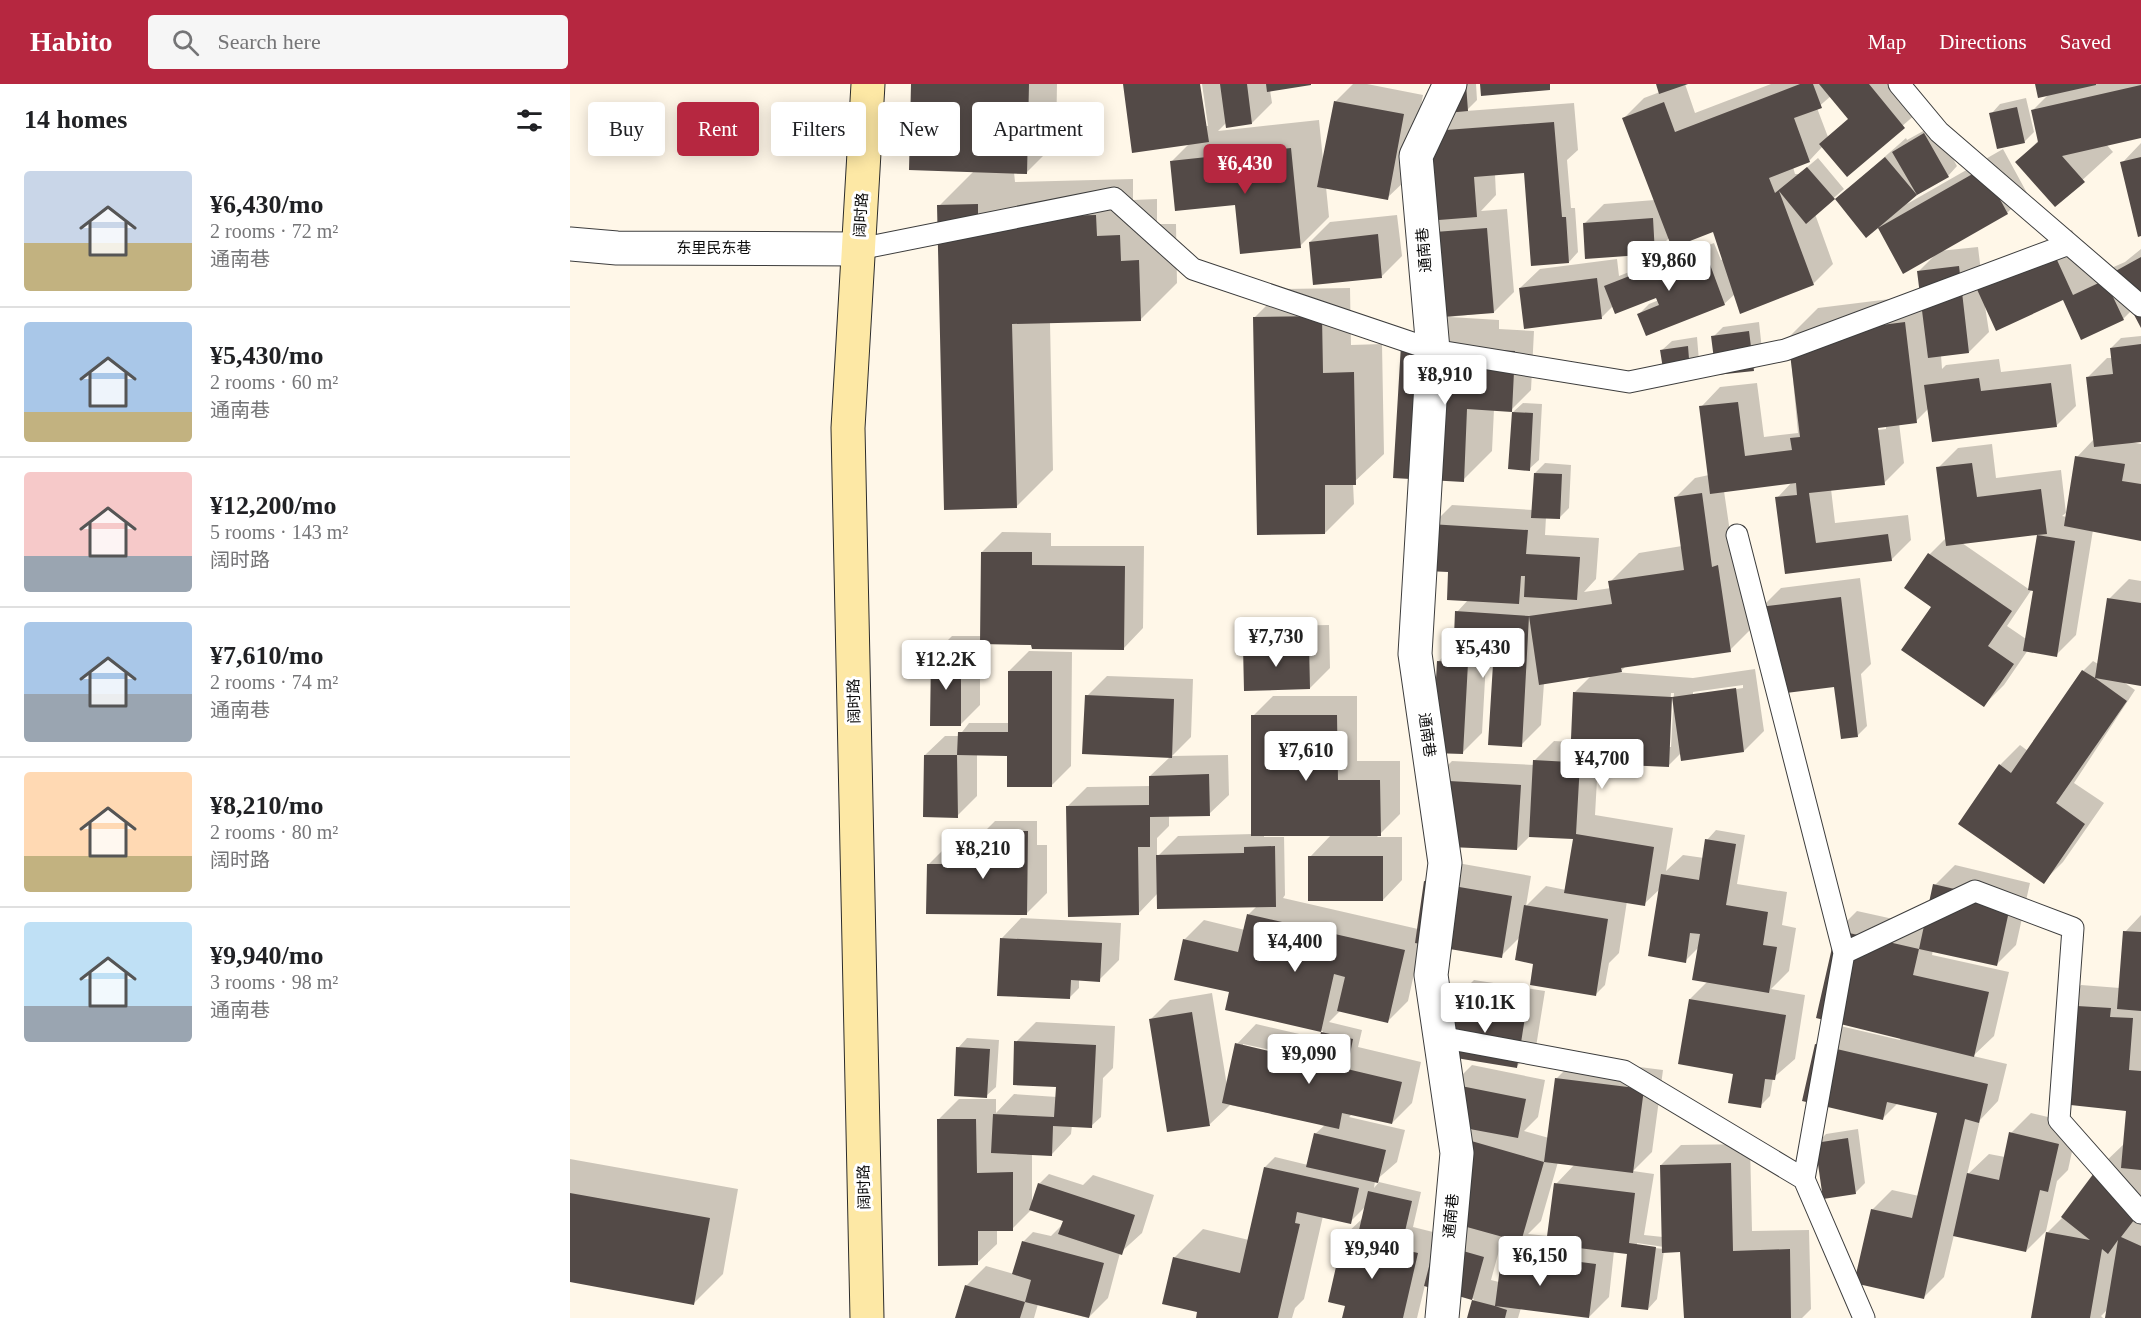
<!DOCTYPE html>
<meta charset="utf-8">
<style>
:root{--surface:#fff;--page:#f6f6f6;--text:#202124;--muted:#757577;--line:#e0e0e0;--accent:#b62740}
body{margin:0;font-family:"Times New Roman","Noto Sans SC",serif;background:var(--page);color:var(--text);height:100vh;display:flex;flex-direction:column;font-size:22px;white-space:nowrap}
*{box-sizing:border-box;margin:0}
p{font-size:20px;color:var(--muted)}
.icon{flex:none;width:33px;height:33px;fill:none;stroke:currentColor;stroke-width:2;stroke-linecap:round;stroke-linejoin:round}
.map{position:relative;flex:1;overflow:hidden}
.drawer{display:flex;flex-direction:column;background:var(--surface);width:570px}
.drawer>*{flex:none}
.banner{position:absolute;left:18px;top:18px;width:570px;height:54px;display:flex;gap:12px}
.price{position:absolute;translate:-50% -51px;padding:0 14px;border-radius:6px;background:#fff;color:#222;font-size:20px;line-height:39px;filter:drop-shadow(0 2px 3px #0008)}
.price::after{content:'';position:absolute;left:50%;top:36px;width:18px;height:14px;margin-left:-9px;background:inherit;clip-path:polygon(0 0,100% 0,50% 100%)}
.price.current{background:var(--accent);color:#fff}
ul{padding:0;list-style:none}
li{display:flex;align-items:center;gap:18px;height:150px;padding:0 24px}
li+li{border-top:2px solid var(--line)}
li span{display:grid;place-items:center;flex:none;width:168px;height:120px;border-radius:6px;color:#555}
li>.icon{margin-inline-start:auto}
span .icon{width:72px;height:72px;fill:#fffc;stroke-width:1}
li b{font-size:26px}
h2{display:flex;justify-content:space-between;align-items:center;height:72px;padding:0 24px;font-size:26px}
.pill{padding:0 21px;border-radius:6px;background:var(--surface);box-shadow:0 3px 15px #0003;font-size:21px;line-height:54px}
.pill.current{background:var(--accent);color:#fff}
header{display:flex;align-items:center;gap:36px;box-sizing:border-box;height:84px;padding:0 30px;background:var(--accent);color:#fff}
header strong{font-size:28px}
nav{display:flex;gap:33px;margin-inline-start:auto;font-size:21px}
.search{width:420px;height:54px;background:var(--page);display:flex;align-items:center;gap:15px;box-sizing:border-box;padding:0 21px;border-radius:6px;color:var(--muted);font-size:22px}
main{display:flex;flex:1;min-height:0}
.map>svg:first-child{display:block}
.shadow{fill:#0003;fill-rule:evenodd}
.building{fill:#534a47}
.lines{fill:none;stroke-linecap:round;stroke-linejoin:round}
.service-casing{stroke:#3d3d3d;stroke-width:23}
.minor-casing{stroke:#3d3d3d;stroke-width:35}
.secondary-casing{stroke:#2c2c2c;stroke-width:35}
.service{stroke:#fff;stroke-width:21}
.minor{stroke:#fff;stroke-width:33}
.secondary{stroke:#fde8a5;stroke-width:33}
.labels{text-anchor:middle;dominant-baseline:central;stroke-width:6;stroke-linejoin:round;paint-order:stroke}
.street-label{font-size:15px;fill:#0a0a0a;stroke:#fff}
</style>
<header>
<strong>Habito</strong>
<div class="search"><svg class="icon" aria-label="search" viewBox="0 0 24 24"><circle cx="10" cy="10" r="6"/><path d="M15 15l6 6"/></svg>Search here</div>
<nav><a>Map</a><a>Directions</a><a>Saved</a></nav>
</header>
<main>
<section class="drawer">
<h2>14 homes<svg class="icon" aria-label="filters" viewBox="0 0 24 24"><path d="M4 7h16M4 17h16"/><circle cx="9" cy="7" r="2"/><circle cx="15" cy="17" r="2"/></svg></h2>
<ul>
<li><span style="background:linear-gradient(#c9d6e8 60%,#c2b280 0)"><svg class="icon" aria-label="home" viewBox="0 0 24 24"><path d="M3 11l9-7 9 7M6 9v11h12V9"/></svg></span><div><b>¥6,430/mo</b><p>2 rooms · 72 m²</p><p>通南巷</p></div></li>
<li><span style="background:linear-gradient(#a9c7e8 75%,#c2b280 0)"><svg class="icon" aria-label="home" viewBox="0 0 24 24"><path d="M3 11l9-7 9 7M6 9v11h12V9"/></svg></span><div><b>¥5,430/mo</b><p>2 rooms · 60 m²</p><p>通南巷</p></div></li>
<li><span style="background:linear-gradient(#f6c9c9 70%,#9aa5b1 0)"><svg class="icon" aria-label="home" viewBox="0 0 24 24"><path d="M3 11l9-7 9 7M6 9v11h12V9"/></svg></span><div><b>¥12,200/mo</b><p>5 rooms · 143 m²</p><p>阔时路</p></div></li>
<li><span style="background:linear-gradient(#a9c7e8 60%,#9aa5b1 0)"><svg class="icon" aria-label="home" viewBox="0 0 24 24"><path d="M3 11l9-7 9 7M6 9v11h12V9"/></svg></span><div><b>¥7,610/mo</b><p>2 rooms · 74 m²</p><p>通南巷</p></div></li>
<li><span style="background:linear-gradient(#ffd9b3 70%,#c2b280 0)"><svg class="icon" aria-label="home" viewBox="0 0 24 24"><path d="M3 11l9-7 9 7M6 9v11h12V9"/></svg></span><div><b>¥8,210/mo</b><p>2 rooms · 80 m²</p><p>阔时路</p></div></li>
<li><span style="background:linear-gradient(#bfe0f5 70%,#9aa5b1 0)"><svg class="icon" aria-label="home" viewBox="0 0 24 24"><path d="M3 11l9-7 9 7M6 9v11h12V9"/></svg></span><div><b>¥9,940/mo</b><p>3 rooms · 98 m²</p><p>通南巷</p></div></li>
</ul>
</section>
<div class="map">
<svg width="1571" height="1234" viewBox="0 0 1571 1234">
<rect width="100%" height="100%" fill="#fff7e8"/>
<!-- shadow -->
<path class="shadow" d="M342,0h145l-1,59 -29,29h-13l1,10 118,-3v21l24,-1v25h19l1,59 -37,37 -90,2 3,148 -37,37 -77,-301 35,-35z
M555,0h74l6,42h3l-6,-42h108l-40,6 2,13 -20,20 -25,-1 -9,9 101,-11 4,40 12,-58 18,-18h14l56,11 -16,84 -20,19 -61,-11 3,30 -29,29 -129,-84 19,-19z
M865,0h41l1,16 -11,11 108,-8 4,47 -11,10 4,48h4l3,44 -9,10 -44,-90 -30,2 1,21 -15,16 26,-2 7,83 -20,20 -44,5 49,3v9l35,2 -3,59 -20,20 -17,-1 -2,42 -29,29 -61,-135 28,-28z
M1087,0h28l10,29 76,-29h134l19,23 -77,67 -24,-28 -13,14 -17,7 2,7h4l19,-16 26,31 -29,25 18,50 -20,20 -78,10 -11,10 -85,10 10,-10 10,-4 -2,-4 -43,9 -12,12 -82,-29 20,-19 77,-10 2,17 69,-27 1,4 25,-10 7,17 3,-1 -10,-29 -45,8 -15,15 -70,-29 20,-20 51,-4 -31,-82 20,-20 16,-6zM1261,12l19,22 -22,19 -11,-29z
M1466,0h105v53l-35,7 7,8 -58,53 -38,-43 22,-22 -6,-30 16,-16z
M1456,14l8,34 -10,10 -33,-28 9,-10z
M1364,41l23,41 -9,10 -32,18 -9,10 96,-55 24,44 -20,20 -68,38 39,-4 4,33 15,-15 75,-35 21,46 32,-14 16,-13v76l-8,-16 -10,10 -60,-21 -78,8 4,26 -20,20 -28,3 1,14 4,-4 53,-6 2,13 70,-8 5,42 -20,20 -127,-18 -13,13 -17,2 5,40 -20,20 -53,6 4,34 73,-8 3,25 -20,20 -105,13 -9,-75 15,-16 -68,9 7,48 28,82 -29,29 -104,16 -5,5 -7,1 79,6 62,-9 9,62 -20,20 -63,2 -13,13 -70,-4 -3,53 78,13 -7,43 17,-16 21,3 3,-18 9,-10 29,5 -8,49 50,8 -5,33 14,3 -7,43 -18,18 34,6 -10,64 -22,19 -3,18 -10,10 -25,-32 -45,-75 18,-18 -8,-35 -15,15 -24,-73 -17,16 -17,-3 -8,52 -10,10 -4,22 -10,10 -60,-31 -14,-28 -20,20 -80,-14 -13,59 -20,20 -47,-11 -12,12 33,8 -4,17 63,15 -9,41 -20,20 -40,-9 -3,3 56,13 -8,32 -22,19 -1,7 5,-6 42,10 -8,35 24,6 25,-94 11,-11 -21,-43 20,-20 73,15 -7,37 -14,14 25,7 7,-59 20,-20 87,11 -11,82 -19,19 21,3 -10,61 19,2 -2,-72 20,-20 69,-1 2,87 57,-1 2,79 -9,9h-117l-3,-67h-18l-7,48 -9,10 -18,-60 -16,2 -5,46 -20,20 -68,-9 -3,10h-50l6,-19 -49,-14 -8,33h-74l3,-13 -2,-69 20,-19 2,-11 -16,16 -27,-6 -19,83 -9,9 -3,10h-95l2,-6 -25,-54 29,-29 46,11 16,-73 10,-10 33,8 7,-31 10,-9 -95,-20 -20,19 -60,-104 20,-20 42,-7 15,93 10,-42 19,-20 65,15 2,-8 -96,-22 4,-18 -47,-51 20,-20 41,10 4,-16 8,-8 -99,-13 -20,21 -71,-107 20,-20 63,-1v-10l20,-19 -83,-61 20,-20 86,3 -2,58 -19,19 56,-1 1,40 -20,19 -40,1v11l-12,12v19l21,-21 75,-2v-118l20,-20h84v65h43v53l-23,23h25v43l-19,20 -73,-43 22,-23h-48l1,61 -2,3 135,31 8,-48 20,-20 85,15 -5,30 20,-20 20,4 9,-52 -45,-2 -13,13 -85,-68 20,-20 82,4v-4l20,-20 18,1 3,-50 17,-17 -48,8 -3,42 -20,20 -27,-82 -8,-1 -4,71 -20,20 -24,-91 17,-17 2,-33 11,-12 -18,-29 -18,-46 20,-20 81,5 2,-37 10,-10 26,2 -2,43 -10,10 -13,-1 -1,18 54,3 -3,41 -12,13 27,-4 -1,-6 29,-29 43,-7 -7,-48 20,-20 14,-3 -8,-68 19,-20 37,-4 7,54 34,-4 -9,-96 29,-29 104,-13 -3,-24 17,-17 -32,18 -26,-46 -41,-27 69,-61 1,2zM1316,342v3l-78,9zM1173,601v3l-50,8v-4zM1101,609h3l-3,54h-3zM694,750h20v3h-20zM673,960l73,16v3l-73,-17zM988,1078l17,2 -19,20 -7,52 -21,-2 13,-13zM933,1152l14,3 -14,14 -4,29 -8,-2zM1067,1159l27,4v2l-27,-3z
M1571,59v92l-19,-72z
M827,131l5,41 -20,20 -72,-34 20,-20z
M780,204l1,57 31,-1 2,110 -31,29 1,21 -29,29 -71,-215 29,-29z
M1189,238l4,37 -9,10 -41,-32 10,-10z
M1571,252v104l-10,2 10,2v94l-48,-8 -17,105 -20,20 -28,-5 -24,35 -20,20 -51,-99 -27,-18 24,-34 17,-17 -9,-69 20,-20 34,-4 4,34 65,-8 5,43 -4,3 5,1 10,-60 17,-18 -7,-61 20,-20h5l-1,-10 10,-10zM1469,449l-9,57 -68,-47zM1462,505l2,1 -8,49 -19,-13z
M1127,253l2,24 -9,10 -28,-21 10,-9z
M953,319l19,1 -3,56 -10,9 -16,-57z
M432,448l49,1v13h93l-1,82 -19,20 -144,-5v62l-20,20 -28,-69 20,-20h29l1,-84z
M1290,494l11,86 -10,10 6,52 -10,10 -21,-50 -75,-78 20,-20z
M1559,495l12,2v103l-19,-3 13,9 -61,93 30,20 -41,59 -20,20 -43,-117 20,-20 8,6 55,-80 10,-10 5,3 11,-65z
M759,541l1,43 -20,20 -65,-42 20,-20z
M459,567l43,1 -1,114 -20,20 -42,-32h-32v42l-20,20 -32,-61 20,-19h14l10,-13h40v-52z
M425,737h42v24h10v48l-20,20 -99,-48 20,-20h37v-14z
M1385,781l75,18 -14,62 -20,20 -63,-15 -1,5 77,17 -15,64 -21,20 34,8 -9,37 -18,19 -13,55 22,-21 16,3 6,-24 20,-20 47,11 -10,46 -11,11 -11,50 -20,20 -72,-16 -10,42 -20,20 -52,-87 20,-20 27,6 20,-84 -41,-9 -16,16 -66,-74 20,-20 64,15 1,-4 -64,-105 20,-20 68,15 10,-41z
M1571,831v401l-34,2 1,-9 -7,7 2,2h-70l14,-85 16,-16 38,-51 24,-23 2,-33 -66,-105 20,-20 39,3 5,-56z
M451,834l100,5 -2,37 -20,20 -20,-1v9l-10,10 -67,-60z
M904,896l71,11 -9,56 -20,20 -61,-68z
M466,938l79,4 -2,42 -10,10 -2,39 -10,9 -19,-1 -1,9 -19,20 -20,-1v51l7,-20 10,-10 34,11 10,-10 61,20 -12,38 -22,20 -12,45 -20,20 -50,-14 -4,14h-77l9,-32 20,-20 28,8 9,-32 10,-10 18,4 10,-10 5,-11 -34,-6 -20,20h-15v15l-20,19 -38,-144 20,-20h37v14l18,-19 43,3v-11l-41,-44z
M397,954l32,2 -3,47 -10,9 -28,-48z
M1288,1045l7,54 -10,10 -39,-49 10,-10z
M0,1075l168,30 -15,85 -29,29 -124,-22z"/>
<!-- building -->
<path class="building" d="M341,0h118l-2,90 -118,-4z
M553,0h77l9,58 -77,11z
M650,0h27l5,40 -26,4z
M696,0h45v1l-44,7z
M896,0l2,27 -32,3z
M910,0h70v6l-69,6z
M1086,0h32l-29,10z
M1230,0h13l9,24 -28,10 16,44 -41,16 6,15 32,-26 28,32 -29,25 -27,-33 35,94 -74,29 -27,-82 -41,16 -50,-130 42,-16 11,30z
M1249,0h50l36,44 -58,49 -28,-33 29,-25z
M1465,0h61v1l-58,13z
M1571,1v53l-79,18 23,26 -30,25 -40,-45 23,-20 -7,-32z
M764,17l70,13 -16,86 -71,-13z
M1447,23l8,36 -28,6 -8,-36z
M984,38l8,95h4l3,46 -38,3 -7,-93 -50,4 3,40 -51,4 -7,-89z
M1354,49l25,44 -32,18 -39,33 105,-60 25,46 -105,60 -25,-46 -12,10 -31,-39 50,-42 32,38 -25,-43z
M721,64l10,100 -61,6 -5,-49 -60,6 -5,-50z
M1571,73v79l-3,1 -18,-75z
M408,120v14l118,-3 1,21 23,-1 1,26 18,-1 2,61 -129,3 5,184 -73,2 -7,-305z
M1083,134l2,36 -70,5 -2,-36z
M917,144l7,85 -65,5 -7,-85z
M808,150l4,44 -69,7 -4,-43z
M1482,165l21,46 32,-15 19,40 -43,20 -18,-40 -67,31 -21,-46z
M1135,167l20,54 -79,31 -9,-22 22,-9 -3,-7 -41,16 -11,-28 74,-29 1,4z
M1571,173v71l-29,-55z
M1389,182l10,87 -41,5 -11,-87z
M1027,194l5,41 -78,10 -5,-41z
M752,232l1,57 31,-1 2,113h-31v49l-68,1 -4,-218z
M1335,238l12,101 -39,5 7,57 -76,8 7,50 72,-9 4,27 -107,13 -10,-77 22,-2 -1,-12 -86,11 -11,-88 39,-4 7,54 47,-6 -2,-12 10,-1 -12,-100z
M1179,247l5,40 -38,4 -5,-39z
M1571,260v98l-47,5 -8,-70 27,-3 -3,-26z
M831,261l114,6 -3,61 -45,-3 -3,73 -71,-4z
M1118,262l2,26 -26,3 -4,-25z
M1409,294l2,13 70,-8 6,44 -125,15 -8,-57z
M942,328l21,1 -3,58 -22,-2z
M1505,372l50,8 -3,17 19,3v57l-77,-15z
M1402,379l5,34 64,-8 6,45 -10,1 38,6 -18,116 -34,-6 10,-60 -5,-1 9,-55 -91,11 -10,-79z
M964,389l28,1 -2,45 -29,-1z
M1132,409l10,74 6,-2 13,87 -110,16 1,4 -83,13 -10,-69 83,-12 -4,-23 76,-11 -10,-73z
M860,440l98,6 -2,24 54,3 -3,43 -53,-3 1,-21h-4l-2,28 -72,-4 1,-28 -21,-1z
M411,468h51v13l93,1 -1,84 -92,-1 -1,-4 -51,-1z
M1358,469l84,58 -24,35 26,18 -30,43 -83,-57 30,-43 -27,-19z
M1271,513l17,140 -17,2 -7,-52 -64,8 -11,-88z
M1537,514l34,5v83l-46,-8 32,23 -71,102 29,21 -41,60 -86,-60 41,-60 12,9 71,-103 13,8z
M885,527l74,5 -7,131 -34,-2 5,-81 -25,-1 -5,91 -31,-1 5,-92 16,1z
M739,560l1,45 -66,2 -1,-45z
M361,571h30v71h-31z
M438,587h44v116h-45v-31l-50,-1 1,-23h50z
M1166,604l8,64 -63,9 -9,-64z
M1003,608l99,5 -3,70 -89,-4 -4,71 78,13 -9,59 -81,-13 9,-54 -44,-2 4,-77 37,2z
M515,611l89,4 -2,59 -90,-4z
M681,631h86l1,65h42l1,56h-130z
M354,671h33l1,63 -35,-1z
M639,690l1,42 -60,1v30h-12l1,68 -71,2 -2,-111 83,-1v-29z
M861,696l90,5 -4,65 -89,-4z
M414,747h44l-1,84 -101,-1 1,-50h57z
M1135,755l31,5 -10,61 42,7 -5,33 14,2 -8,46 -77,-13 8,-46 -10,-1 -4,30 -38,-7 13,-82 38,6z
M705,762l1,61 -119,2 -1,-54 88,-2v-6z
M738,772h75v45h-75z
M854,797l88,15 -10,62 -87,-15z
M1363,800l78,18 -14,64 -78,-17z
M954,821l84,14 -12,77 -66,-11 3,-21 -18,-4z
M677,830l158,36 -17,73 -51,-12 8,-34 -11,-3 -13,58 -96,-22 4,-18 -55,-12 9,-41 55,13z
M1266,846l83,19 -6,26 76,17 -15,65 -158,-39z
M1553,847l18,1v79l-24,-2z
M430,854l102,5 -2,39 -29,-2 -1,19 -73,-3z
M883,915l73,12 -9,57 -73,-12z
M1119,915l97,16 -11,65 -10,-1 -4,29 -33,-5 5,-29 -55,-10z
M1490,921l51,3 -1,9 23,1 -4,52 12,1v99l-20,-2 5,-57 -74,-8z
M622,928l18,114 -43,6 -18,-113z
M751,948l32,7 -6,30 55,13 -10,42 -50,-11 -3,16 -117,-26 13,-60 80,19z
M444,957l82,4 -4,83 -39,-2 -1,30 -61,-3 2,-39 61,3 2,-30 -43,-2z
M1245,960l173,40 -9,39 -14,-4 -41,180 -70,-16 17,-74 41,9 25,-105 -50,-11 -4,18 -81,-19z
M386,963l34,2 -3,49 -33,-2z
M985,994l89,11 -11,84 -89,-11 -23,80 -83,-23 23,-81 83,24z
M881,1000l75,15 -8,39 -75,-14z
M367,1035h39l1,54 36,-1v59h-35v34l-40,1z
M1439,1048l50,12 -11,48 -8,-2 -14,62 -73,-16 14,-63 32,7z
M744,1049l72,17 -8,33 -72,-16z
M1278,1054l8,56 -33,5 -8,-56z
M1161,1079l2,88 57,-2 1,69h-107l-4,-66 -18,1 -2,-88z
M1530,1081l41,46 -20,26 20,9v72h-36l13,-78 -10,14 -6,-5 -12,69h-59l15,-86 44,8 -29,-23z
M694,1083l95,21 -8,36 -54,-12 -2,11 5,1 -22,94h-82l1,-6 -35,-8 11,-47 67,16z
M468,1099l97,32 -13,40 -64,-21 5,-13 -34,-11z
M984,1099l81,10 -6,50 27,4 -8,63 -27,-3 6,-53 -81,-10z
M798,1107l44,10 -9,39 -44,-10z
M0,1109l140,25 -16,87 -124,-23z
M773,1152l75,17 -15,65h-61l3,-12 -17,-4z
M452,1157l82,22 -15,55 -64,-16 -5,16h-65l10,-33 60,17 6,-22 -19,-6z
M865,1159l49,14 -12,43 -48,-14z
M932,1168l94,12 -7,54 -94,-12 12,4 -2,8h-38l5,-18 23,6z"/>
<g class="lines">
<!-- service casing -->
<g class="service-casing">
<path id="service" d="M1329,0l40,48 202,174
M289,165l255,-51 79,71 240,81 196,32 156,-32 284,-106
M1167,451l107,418 -40,226
M1274,869l131,-62 98,37 -14,192 82,93
M870,953l184,34 180,108 60,139"/>
</g>
<!-- minor casing -->
<g class="minor-casing">
<path id="minor" d="M0,160l47,4 242,1
M872,1234l15,-165 -26,-178 14,-112 -30,-209 18,-304 -17,-194 34,-72"/>
</g>
<!-- secondary casing -->
<g class="secondary-casing">
<path id="secondary" d="M297,1234l-19,-890 20,-344"/>
</g>
<!-- service -->
<use href="#service" class="service"/>
<!-- minor -->
<use href="#minor" class="minor"/>
<!-- secondary -->
<use href="#secondary" class="secondary"/>
</g>
<g class="labels">
<!-- street labels -->
<g class="street-label">
<text transform="translate(291 131) rotate(-87)">阔时路</text>
<text x="144" y="164">东里民东巷</text>
<text transform="translate(854 166) rotate(-95)">通南巷</text>
<text transform="translate(284 617) rotate(-91)">阔时路</text>
<text transform="translate(857 651) rotate(82)">通南巷</text>
<text transform="translate(294 1103) rotate(-91)">阔时路</text>
<text transform="translate(881 1132) rotate(-85)">通南巷</text>
</g>
</g>
</svg>
<b class="price current" style="left:675px;top:111px">¥6,430</b>
<b class="price" style="left:1099px;top:208px">¥9,860</b>
<b class="price" style="left:875px;top:322px">¥8,910</b>
<b class="price" style="left:706px;top:584px">¥7,730</b>
<b class="price" style="left:913px;top:595px">¥5,430</b>
<b class="price" style="left:376px;top:607px">¥12.2K</b>
<b class="price" style="left:736px;top:698px">¥7,610</b>
<b class="price" style="left:1032px;top:706px">¥4,700</b>
<b class="price" style="left:413px;top:796px">¥8,210</b>
<b class="price" style="left:725px;top:889px">¥4,400</b>
<b class="price" style="left:915px;top:950px">¥10.1K</b>
<b class="price" style="left:739px;top:1001px">¥9,090</b>
<b class="price" style="left:802px;top:1196px">¥9,940</b>
<b class="price" style="left:970px;top:1203px">¥6,150</b>
<div class="banner">
<a class="pill">Buy</a>
<a class="pill current">Rent</a>
<a class="pill">Filters</a>
<a class="pill">New</a>
<a class="pill">Apartment</a>
</div>
</div>
</main>
